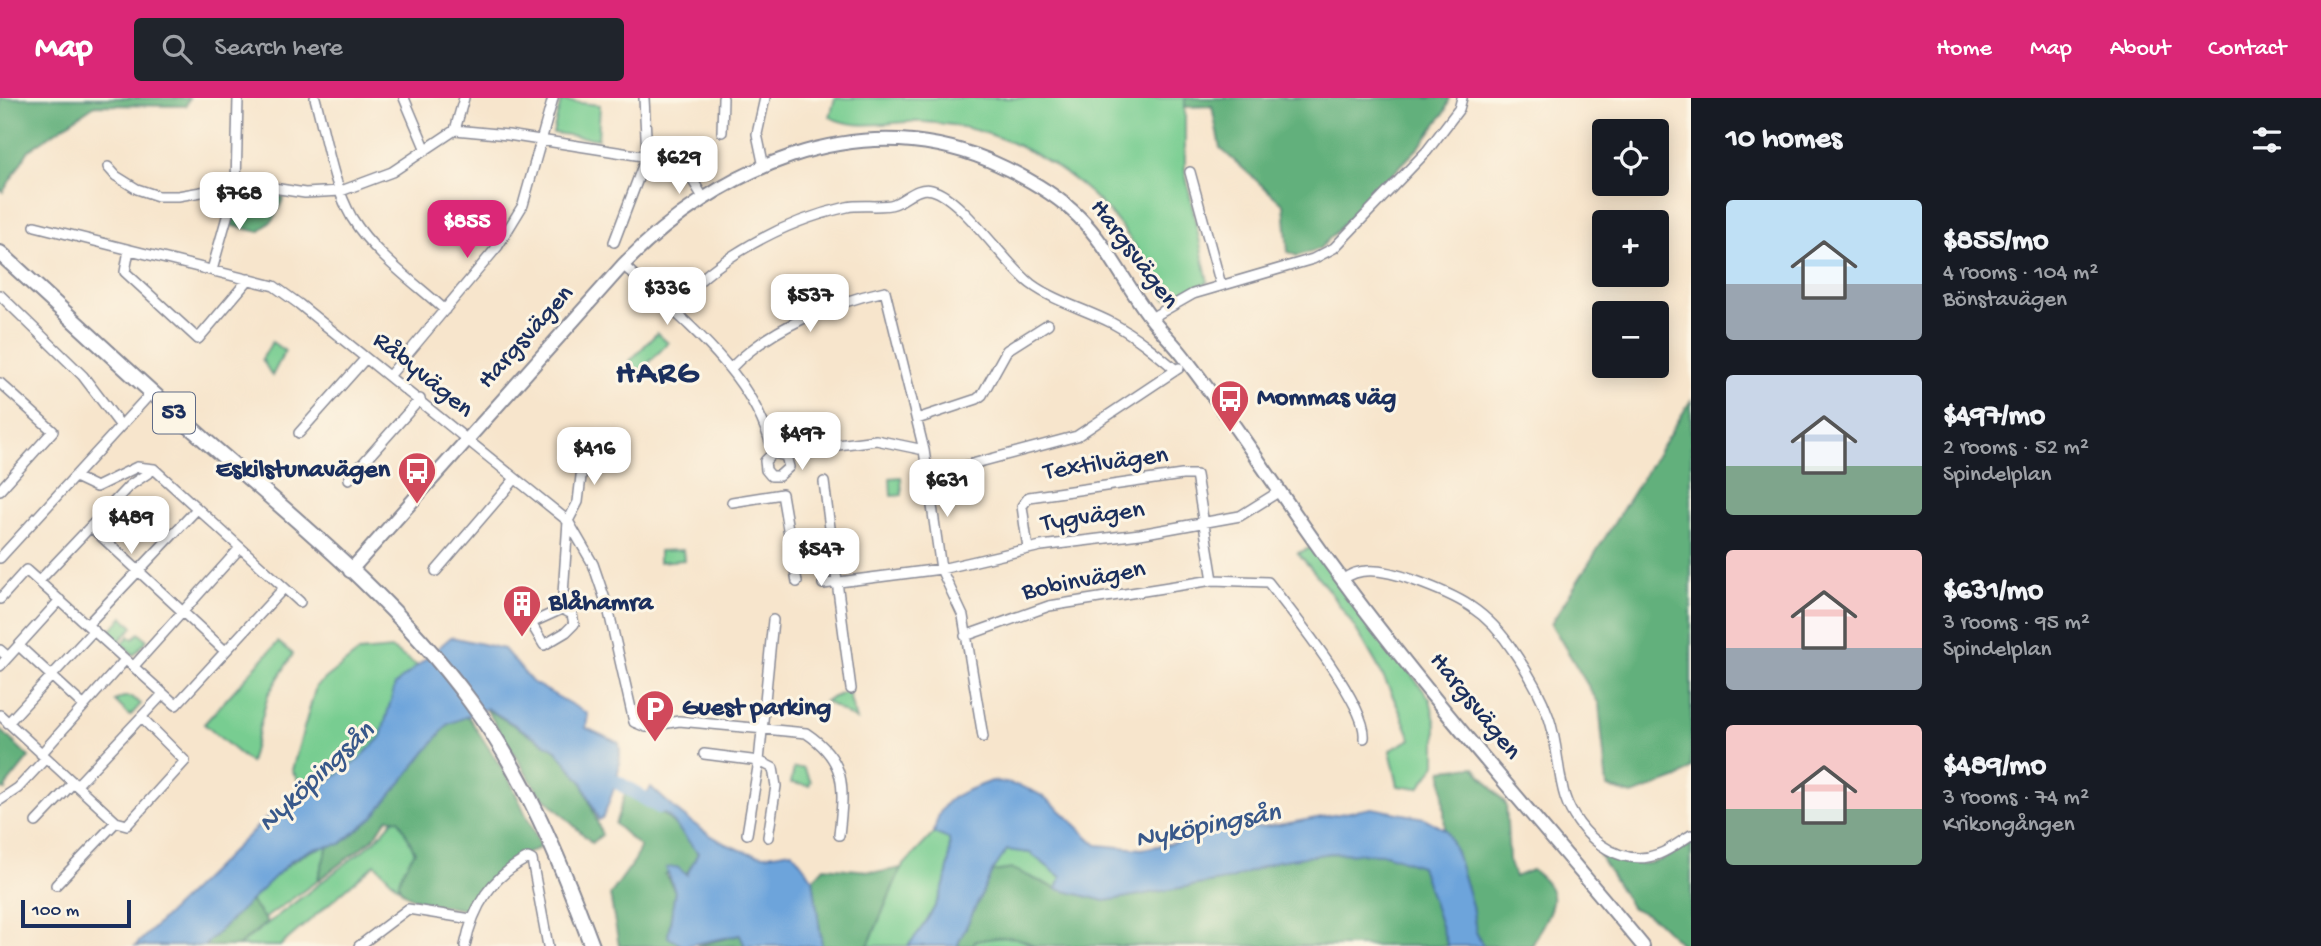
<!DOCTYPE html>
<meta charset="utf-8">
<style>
:root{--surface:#171b24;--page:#20242c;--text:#f1f3f6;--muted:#9ea1a6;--accent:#db2777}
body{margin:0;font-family:"Gochi Hand",sans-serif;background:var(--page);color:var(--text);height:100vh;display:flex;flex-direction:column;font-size:26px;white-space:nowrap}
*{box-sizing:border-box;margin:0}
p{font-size:23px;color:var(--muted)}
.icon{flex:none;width:38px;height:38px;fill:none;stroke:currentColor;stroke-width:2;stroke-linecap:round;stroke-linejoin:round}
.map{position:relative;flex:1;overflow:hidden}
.panel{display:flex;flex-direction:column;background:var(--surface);width:630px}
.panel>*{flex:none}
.tools{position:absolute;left:1592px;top:21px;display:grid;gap:14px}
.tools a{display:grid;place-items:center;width:77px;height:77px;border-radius:7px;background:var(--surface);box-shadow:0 4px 18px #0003;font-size:35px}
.scale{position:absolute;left:21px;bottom:18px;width:110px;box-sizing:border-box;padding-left:7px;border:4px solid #1b2f5e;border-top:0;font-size:19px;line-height:24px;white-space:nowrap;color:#1b2f5e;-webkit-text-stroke:5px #fcf5e5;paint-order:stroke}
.price{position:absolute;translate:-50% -60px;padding:0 16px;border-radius:14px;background:#fff;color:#222;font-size:23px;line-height:46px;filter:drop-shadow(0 2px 4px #0008)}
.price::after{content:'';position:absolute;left:50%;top:42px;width:21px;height:16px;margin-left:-10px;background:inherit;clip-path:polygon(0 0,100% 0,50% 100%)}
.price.on{background:var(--accent);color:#fff}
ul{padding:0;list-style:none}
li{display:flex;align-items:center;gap:21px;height:175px;padding:0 35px}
li span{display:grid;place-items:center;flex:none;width:196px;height:140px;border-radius:7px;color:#555}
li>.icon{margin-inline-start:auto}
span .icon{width:84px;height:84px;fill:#fffc;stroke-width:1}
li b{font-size:30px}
h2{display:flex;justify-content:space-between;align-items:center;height:84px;padding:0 35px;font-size:30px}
header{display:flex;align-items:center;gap:42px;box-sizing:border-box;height:98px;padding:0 35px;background:var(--accent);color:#fff}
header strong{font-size:33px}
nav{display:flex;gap:38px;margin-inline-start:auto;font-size:24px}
.search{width:490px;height:63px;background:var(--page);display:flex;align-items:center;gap:18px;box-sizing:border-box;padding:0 24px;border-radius:7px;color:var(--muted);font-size:26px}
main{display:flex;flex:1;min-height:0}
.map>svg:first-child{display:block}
.green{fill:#78cd91;stroke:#4a7e78;stroke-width:2}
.forest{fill:#62b07b;stroke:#3e706c;stroke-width:2}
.water{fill:#6da4db;stroke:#446a9c;stroke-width:2}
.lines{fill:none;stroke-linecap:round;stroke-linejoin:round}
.river{stroke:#6da4db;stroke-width:14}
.street-casing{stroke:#898a95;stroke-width:12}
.secondary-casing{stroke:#898a95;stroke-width:16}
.primary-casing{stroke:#898a95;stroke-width:18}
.street{stroke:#fff;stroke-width:9}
.secondary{stroke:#fff;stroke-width:12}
.primary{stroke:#fff;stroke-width:14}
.labels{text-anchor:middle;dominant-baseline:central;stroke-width:6;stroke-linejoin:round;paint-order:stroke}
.shield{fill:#fcf5e5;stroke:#5e6a86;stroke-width:2}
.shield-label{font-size:24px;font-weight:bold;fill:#1b2f5e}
.street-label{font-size:26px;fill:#1b2f5e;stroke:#fcf5e5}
.poi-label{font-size:26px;font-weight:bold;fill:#1b2f5e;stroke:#fcf5e5;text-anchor:start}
.water-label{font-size:28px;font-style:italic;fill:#38588a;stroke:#fcf5e5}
.district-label{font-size:33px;font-weight:bold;letter-spacing:2px;fill:#1b2f5e;stroke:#fcf5e5}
</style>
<header>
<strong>Map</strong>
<div class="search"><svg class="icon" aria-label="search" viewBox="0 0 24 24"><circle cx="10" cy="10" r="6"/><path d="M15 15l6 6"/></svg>Search here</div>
<nav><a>Home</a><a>Map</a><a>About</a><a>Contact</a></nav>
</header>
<main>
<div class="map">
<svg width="1691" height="848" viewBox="0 0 1691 848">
<rect width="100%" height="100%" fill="#fcf5e5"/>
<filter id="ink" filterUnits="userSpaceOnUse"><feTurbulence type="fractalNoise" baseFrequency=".0143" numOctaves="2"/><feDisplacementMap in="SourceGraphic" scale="14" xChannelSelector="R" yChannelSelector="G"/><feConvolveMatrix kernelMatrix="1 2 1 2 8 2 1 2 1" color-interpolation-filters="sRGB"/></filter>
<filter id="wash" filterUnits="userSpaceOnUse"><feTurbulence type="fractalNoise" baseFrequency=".00686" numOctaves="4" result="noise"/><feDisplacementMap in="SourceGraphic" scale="28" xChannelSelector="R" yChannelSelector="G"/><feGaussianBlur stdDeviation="1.57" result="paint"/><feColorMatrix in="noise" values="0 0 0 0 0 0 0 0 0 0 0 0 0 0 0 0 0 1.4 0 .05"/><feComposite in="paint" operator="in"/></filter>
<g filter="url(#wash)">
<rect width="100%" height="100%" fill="#f7e5cc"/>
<!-- green -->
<path class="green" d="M835,0h350v73l23,111 -42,17c-12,-20 -23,-40 -35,-59 -46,-67 -126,-114 -207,-118 -29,-2 -68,10 -94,-5z
M561,3l39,4 -2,34 -45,-6z
M657,235l11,10 -30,31 -11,-10z
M272,244l13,9 -13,25 -10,-17z
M901,379l1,18 -11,1 -1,-18z
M1313,449l117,152 6,26v39l-17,24 -21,-2 -8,-36 21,-11c-26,-69 -64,-131 -113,-186z
M683,452l1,10 -25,2v-11z
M123,519l10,10 -15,15 -10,-9z
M139,535l8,7 -13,15 -12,-11 7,-8 4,3z
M278,544l15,12 -25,41 -18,68 -46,-39z
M392,551l26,17 -23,19 -14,52 -21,21 -53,37 -15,-25 24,-84 43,-34z
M848,593l8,29 -31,-19z
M123,599h8l10,7 -11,12 -15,-15z
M794,670h9l8,13 -2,5 -18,-3z
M394,721h5l16,33 -16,29 1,8 -25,-25 -95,82h-42l137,-105z
M934,735l15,6c4,42 -15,75 -41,107h-40l33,-78z
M328,748l-11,35 -53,38 -14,-18c24,-23 44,-48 78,-55z
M1007,752l23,3 32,25 -5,11 -15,-7 -50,-10z
M1001,838l15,1 18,9h-61l1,-5z"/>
<!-- forest -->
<path class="forest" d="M0,0h189l-3,8 -91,-1 -66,45 -26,42 -3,-3z
M1185,0h265l-5,14 -26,35 -100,102 -22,7 -9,-4 -4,-47 -64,-57 -8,-42 -27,1z
M253,94l31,5 -10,22 -15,13 -29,-7 6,-22z
M1691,302v368l-13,10 -46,17 -25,-8 -8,-83 -48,-80z
M486,611l70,41 26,32 20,53 -10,8 -55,-53z
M468,618l42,65 31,66c-35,14 -53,30 -73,63 -15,-3 -72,-8 -69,-28 1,-10 11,-22 16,-30l-16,-32 -11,-2 -15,21 -56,42 11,-35 13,-2 32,-27 75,-93z
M0,631l29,28 -23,29v4l-6,-1z
M1474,669l32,37 3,56 6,17 17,-7c37,25 15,42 0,76h-49l-7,-14 -4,-26 -16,-54 -11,-22 -3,-60z
M625,696c32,11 54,31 73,59l-12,22 -21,-1 10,17 -7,45 15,10h-64l-9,-51 25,-35 5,-13 -25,-23z
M1691,745v103h-8l-28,-27 -24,-12 -31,-51c46,11 51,13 91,-13z
M1331,755l55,1 35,12 27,80h-414c-20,-14 -37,-8 -59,-5l-2,5h-16l35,-74 21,-3 44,20 48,12 126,-22 46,-18z
M824,769l57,5 20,-4 -33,78h-46l-9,-67z
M250,803l17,21 -29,24h-34z
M740,837l5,11h-49z"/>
<!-- water -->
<path class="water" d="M451,539l53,12 28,33 56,32 -2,14 33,15c4,26 -6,50 -16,74l-4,3 -17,-38 -26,-32 -69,-42 -39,16 -75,93 -33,27 -28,5 -19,10 -89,87h-69l131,-128 56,-32 38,-28 21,-21 14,-52z
M992,683c57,6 65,29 105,64l45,4 42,-8 21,-8 73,-8 94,-17 52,10 22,12 10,22 16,54 4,26 7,14h-35l-27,-80 -35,-12 -55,-1 -54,8 -46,18 -126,22 -48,-12 4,-12 -31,-24 -23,-3 -15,22 -35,74h-49c26,-32 45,-64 41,-107l-15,-6c6,-38 25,-39 58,-52z
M651,689c29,28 72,65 113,68 9,0 20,-3 28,-4l21,28 9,67h-77l-5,-11 -57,11 -15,-9 7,-46 -9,-23 11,-1 10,8 11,-22 -29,-36 -26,-17z"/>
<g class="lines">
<!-- river -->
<path class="river" d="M599,680l18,4 42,25"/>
</g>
</g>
<g filter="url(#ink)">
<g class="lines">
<!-- street casing -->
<g class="street-casing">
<path id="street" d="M315,0c11,39 17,85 37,120 22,36 62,64 93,92
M404,0l22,52
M455,32l9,-32
M722,34l1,-34
M108,69l8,9 21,13 21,7h20l70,-12 57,9 36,-2 51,-19 63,-42 53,5 160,25 18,9 18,30
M764,69l-7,-33 8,-36
M1190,74l31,113
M35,128l239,60 25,18 269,217 25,43 15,44 26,114 12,5 33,-6 127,12c42,28 38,56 33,102
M614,144l33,-87 -3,-57
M129,152l-4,22 73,67 51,-60
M623,167c57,53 132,108 150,188
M212,172l24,-85 2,-87
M0,197l83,81 38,50
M672,212c40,-51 112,-89 175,-103 13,-3 37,1 47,-3 13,-5 23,-18 38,-14 30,8 72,73 99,94 23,17 56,26 81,39 24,13 44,30 64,47
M1151,220l42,-24 120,-35 21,-11 93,-97 32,-42 3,-11
M731,270c39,-40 100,-65 154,-77l39,159 17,119 22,47 20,121
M390,277l108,-129 25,-41 30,-107
M0,285l53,48 -53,59
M917,321l60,-20 5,-4 25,-45 41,-26
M299,335l67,-75
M773,355l13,3 14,-6 76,-10 48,10
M773,355l-8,8 1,9 5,6h8
M926,375l31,-5 120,-32 102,-68
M779,378l10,-9 -3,-11
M75,379l21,10 41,-20 17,2 146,133
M349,381l71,-80
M824,384l27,207
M732,404l50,-8 15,88
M91,429l134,124
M1028,451l-6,-43 7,-9 153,-22h14l17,105
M0,460l151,-165
M436,473l79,-92
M1343,482c17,-16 48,-8 70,0 45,16 74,30 101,72 14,20 27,43 35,66 9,26 8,53 16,79 12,36 53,73 94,57 11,-4 22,-13 32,-19
M39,483l90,-95 25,-17
M823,486l118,-15 100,-23 99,-12 100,-18 40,-25
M0,501l26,-29 150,135 108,-117
M562,511l10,5 2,10 -8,8 -22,13 -13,-22 31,-14 6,-88 10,-19 5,-43 6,-19
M88,526l109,-115
M965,538l84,-30 164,-26 55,2c23,29 100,124 96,156
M19,548l65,60
M0,552l8,7
M0,568l60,-66
M133,569l107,-119
M0,617l116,107 11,3 58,-64 -43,-43
M8,625l86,-93
M41,656l84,-94
M704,656l55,7 14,7 3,18 -8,51
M77,687l86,-91
M0,702l18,-12 28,-30
M36,724l38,-40
M747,736l12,-73 14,-141
M56,787l60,-63
M359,848l49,-37 63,10
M465,848c8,-40 26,-69 63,-88l4,2 16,86"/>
</g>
<!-- secondary casing -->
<g class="secondary-casing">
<path id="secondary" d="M350,473l273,-306c95,-97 233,-159 365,-105 32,14 66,32 91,57 29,29 46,67 71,100 11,15 26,28 37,44 54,70 101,146 154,217 94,128 201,246 302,368"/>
</g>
<!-- primary casing -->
<g class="primary-casing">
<path id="primary" d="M0,155c69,63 137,127 207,189 92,80 190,159 263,259 55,74 90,159 122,245"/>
</g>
<!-- street -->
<use href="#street" class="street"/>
<!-- secondary -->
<use href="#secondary" class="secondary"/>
<!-- primary -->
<use href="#primary" class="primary"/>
</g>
</g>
<!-- icons -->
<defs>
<g id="bus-pin" transform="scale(2.0125)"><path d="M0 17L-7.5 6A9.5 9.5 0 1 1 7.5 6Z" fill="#d1495b" stroke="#fcf5e5"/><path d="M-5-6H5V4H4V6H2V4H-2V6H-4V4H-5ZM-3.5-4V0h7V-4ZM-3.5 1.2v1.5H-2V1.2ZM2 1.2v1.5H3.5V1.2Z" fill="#fff"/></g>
<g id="building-pin" transform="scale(2.0125)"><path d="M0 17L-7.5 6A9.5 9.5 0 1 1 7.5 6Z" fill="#d1495b" stroke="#fcf5e5"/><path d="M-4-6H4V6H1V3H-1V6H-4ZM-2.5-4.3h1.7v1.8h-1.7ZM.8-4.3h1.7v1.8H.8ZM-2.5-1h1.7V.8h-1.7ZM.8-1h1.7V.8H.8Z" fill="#fff"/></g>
<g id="parking-pin" transform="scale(2.0125)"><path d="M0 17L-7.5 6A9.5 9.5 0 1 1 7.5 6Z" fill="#d1495b" stroke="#fcf5e5"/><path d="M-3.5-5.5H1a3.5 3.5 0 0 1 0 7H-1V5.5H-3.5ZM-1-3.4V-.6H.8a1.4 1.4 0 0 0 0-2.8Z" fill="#fff"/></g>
</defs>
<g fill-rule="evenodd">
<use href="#bus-pin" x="1230" y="301"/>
<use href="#bus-pin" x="417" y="373"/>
<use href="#building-pin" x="522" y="506"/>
<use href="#parking-pin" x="655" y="611"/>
</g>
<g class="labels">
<!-- shield labels -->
<rect class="shield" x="153" y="294.5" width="42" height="41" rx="5"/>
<g class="shield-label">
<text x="174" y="315">53</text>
</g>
<!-- street labels -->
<g class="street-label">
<text transform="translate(1133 157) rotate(53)">Hargsvägen</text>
<text transform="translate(527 240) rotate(-48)">Hargsvägen</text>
<text transform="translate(422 278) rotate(39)">Råbyvägen</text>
<text transform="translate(1106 367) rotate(-8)">Textilvägen</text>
<text transform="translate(1093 420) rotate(-8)">Tygvägen</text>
<text transform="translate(1084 484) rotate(-11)">Bobinvägen</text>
<text transform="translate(1474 609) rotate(51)">Hargsvägen</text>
</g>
<!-- poi labels -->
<g class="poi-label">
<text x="1257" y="301">Mommas väg</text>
<text x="390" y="373" text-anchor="end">Eskilstunavägen</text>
<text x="549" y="506">Blåhamra</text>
<text x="682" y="611">Guest parking</text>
</g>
<!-- water labels -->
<g class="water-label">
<text transform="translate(317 680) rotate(-43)">Nyköpingsån</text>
<text transform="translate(1208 729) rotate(-11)">Nyköpingsån</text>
</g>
<!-- district labels -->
<g class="district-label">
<text x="658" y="277">HARG</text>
</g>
</g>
</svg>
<div class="tools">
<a><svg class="icon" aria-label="locate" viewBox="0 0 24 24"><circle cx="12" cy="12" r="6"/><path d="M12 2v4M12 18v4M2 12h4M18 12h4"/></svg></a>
<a>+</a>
<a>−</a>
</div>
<div class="scale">100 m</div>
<b class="price" style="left:679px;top:98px">$629</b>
<b class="price" style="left:239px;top:134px">$768</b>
<b class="price on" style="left:467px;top:162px">$855</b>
<b class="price" style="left:667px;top:229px">$336</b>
<b class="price" style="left:810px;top:236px">$537</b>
<b class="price" style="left:802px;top:374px">$497</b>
<b class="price" style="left:594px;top:389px">$416</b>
<b class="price" style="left:947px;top:421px">$631</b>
<b class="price" style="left:131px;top:458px">$489</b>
<b class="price" style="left:821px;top:490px">$547</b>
</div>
<section class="panel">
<h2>10 homes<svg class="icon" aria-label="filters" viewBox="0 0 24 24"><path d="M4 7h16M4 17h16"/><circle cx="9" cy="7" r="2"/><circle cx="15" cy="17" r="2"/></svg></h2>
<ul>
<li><span style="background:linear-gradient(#bfe0f5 60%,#9aa5b1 0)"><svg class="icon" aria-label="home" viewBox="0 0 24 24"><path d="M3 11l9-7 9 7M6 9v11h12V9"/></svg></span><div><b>$855/mo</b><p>4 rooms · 104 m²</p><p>Bönstavägen</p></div></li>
<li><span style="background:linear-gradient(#c9d6e8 65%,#7fa58c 0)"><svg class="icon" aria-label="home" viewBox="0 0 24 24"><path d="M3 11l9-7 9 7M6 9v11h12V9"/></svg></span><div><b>$497/mo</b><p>2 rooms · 52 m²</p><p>Spindelplan</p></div></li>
<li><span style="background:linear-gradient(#f6c9c9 70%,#9aa5b1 0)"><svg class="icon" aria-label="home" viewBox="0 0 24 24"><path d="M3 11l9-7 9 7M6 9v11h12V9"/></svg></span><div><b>$631/mo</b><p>3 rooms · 95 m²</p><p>Spindelplan</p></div></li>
<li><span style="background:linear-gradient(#f6c9c9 60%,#7fa58c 0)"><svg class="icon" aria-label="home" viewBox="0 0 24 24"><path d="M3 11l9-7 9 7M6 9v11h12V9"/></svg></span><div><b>$489/mo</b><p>3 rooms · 74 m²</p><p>Krikongången</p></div></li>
</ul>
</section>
</main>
